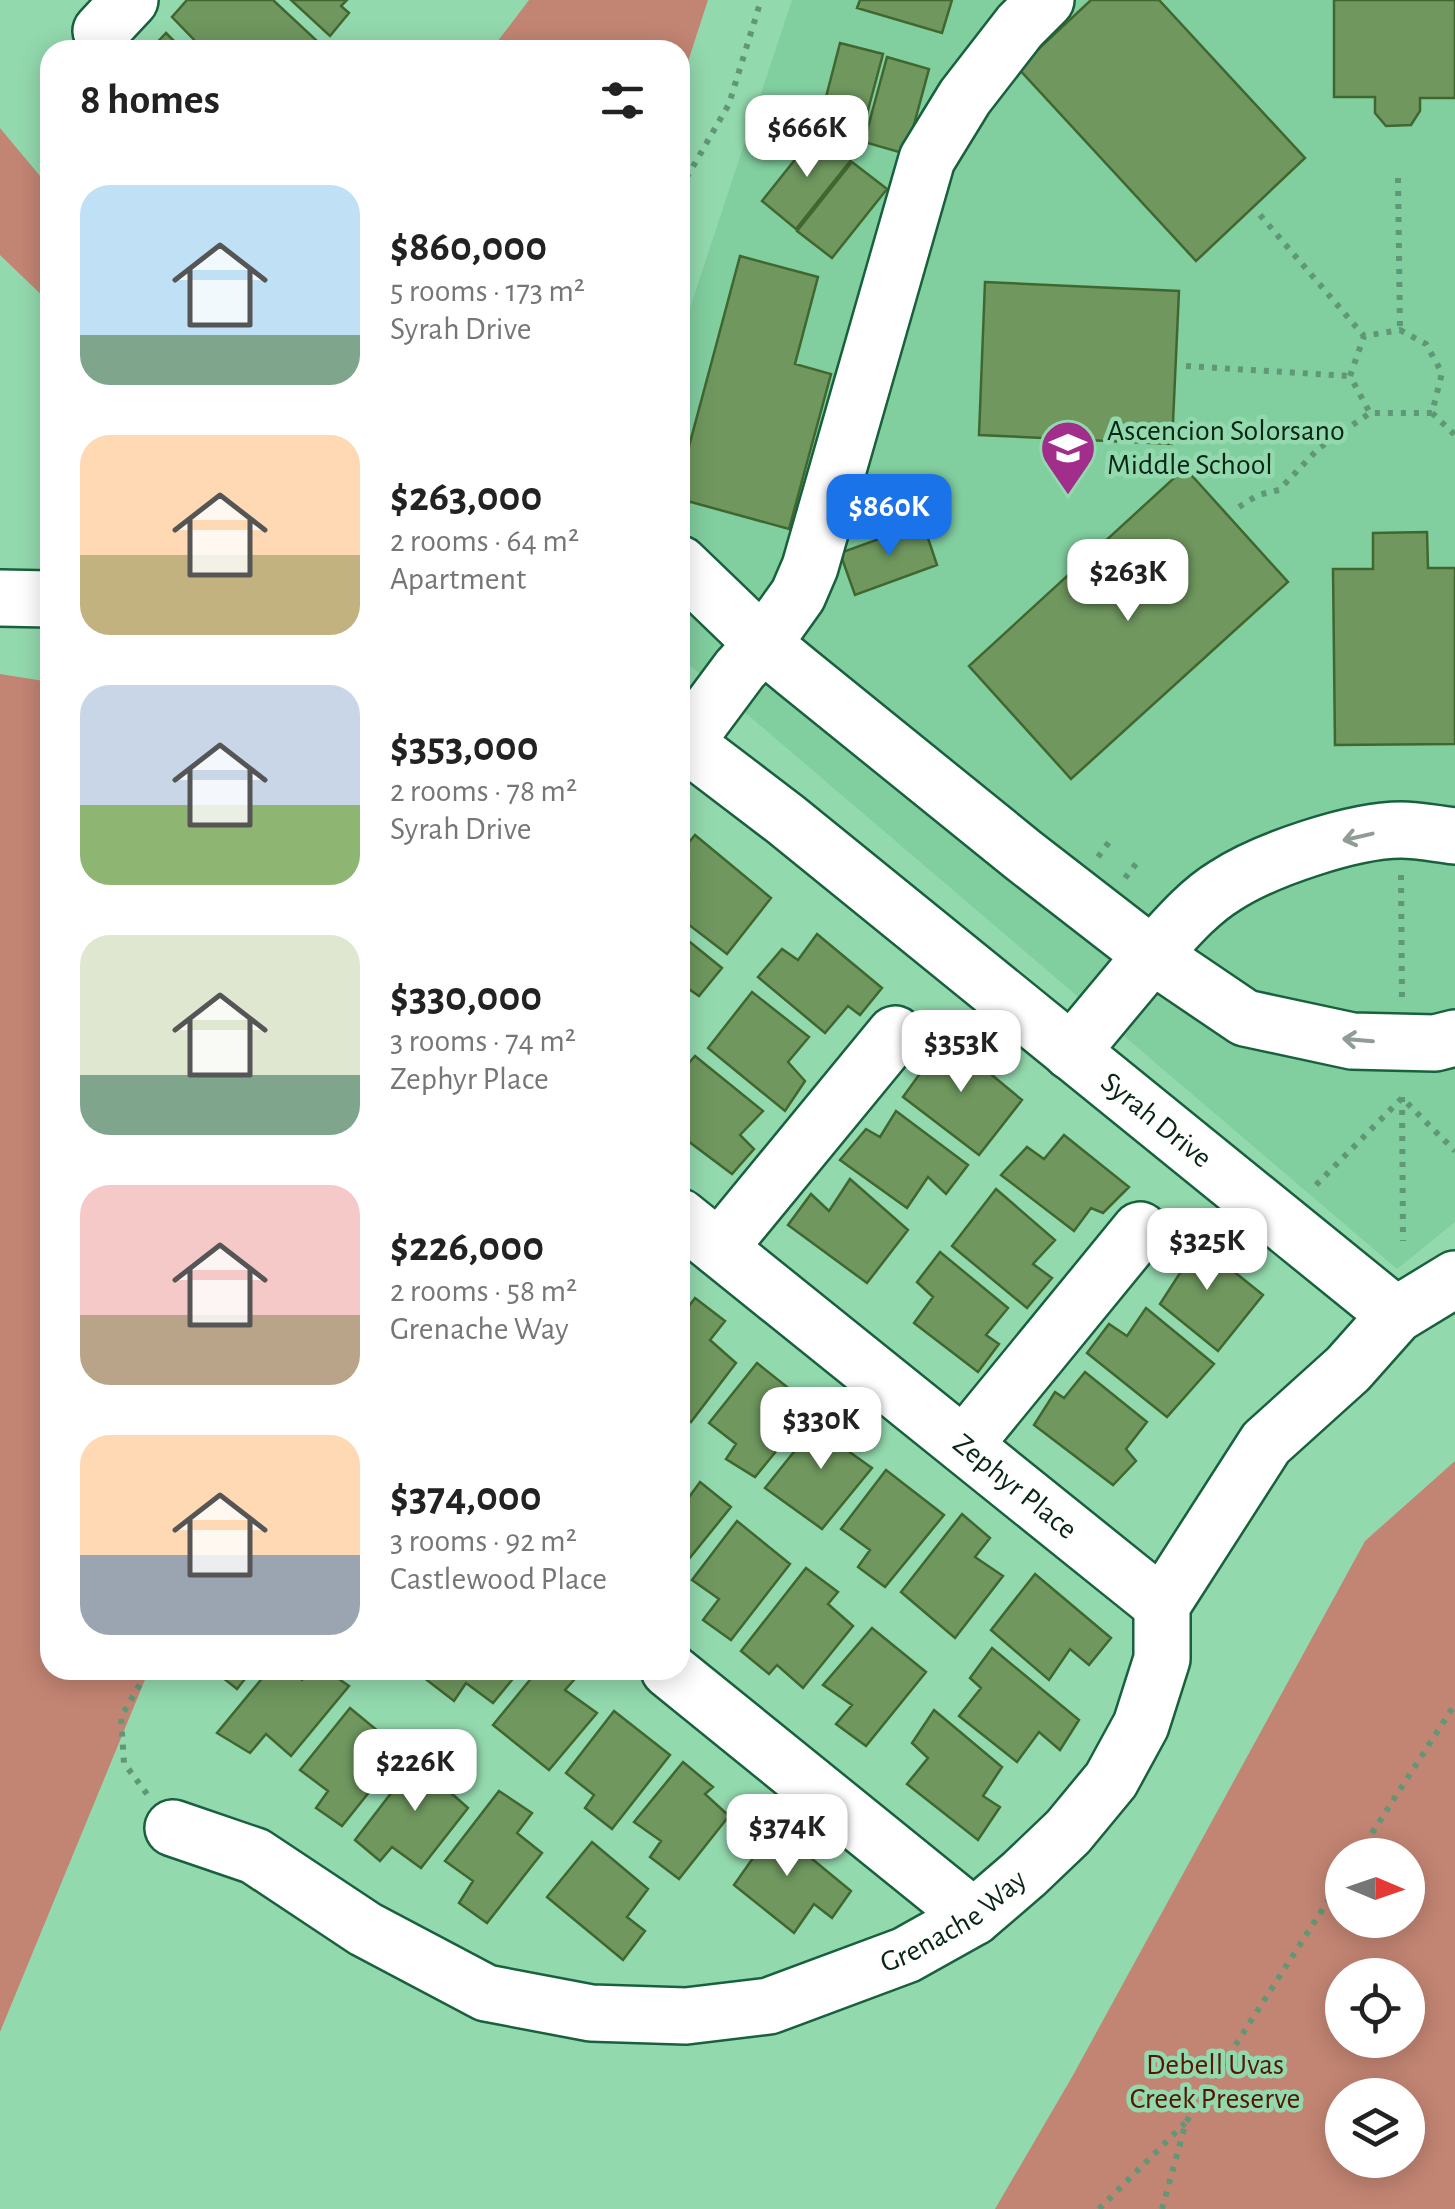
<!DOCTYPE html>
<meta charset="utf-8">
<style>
:root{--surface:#fff;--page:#f2f2f2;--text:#222;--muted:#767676;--accent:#1a73e8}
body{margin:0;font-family:"Alegreya Sans",sans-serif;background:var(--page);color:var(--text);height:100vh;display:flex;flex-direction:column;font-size:38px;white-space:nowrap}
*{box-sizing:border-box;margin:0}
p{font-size:32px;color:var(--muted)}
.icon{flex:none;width:55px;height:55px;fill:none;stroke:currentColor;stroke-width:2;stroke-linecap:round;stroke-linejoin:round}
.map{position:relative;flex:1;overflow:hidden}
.panel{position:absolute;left:40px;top:40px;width:650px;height:1640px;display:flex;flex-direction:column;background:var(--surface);border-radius:30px;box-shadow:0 5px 25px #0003}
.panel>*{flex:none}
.needle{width:65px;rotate:92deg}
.tools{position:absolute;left:1325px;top:1838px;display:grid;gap:20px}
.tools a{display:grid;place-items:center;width:100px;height:100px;border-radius:50%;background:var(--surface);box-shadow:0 5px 25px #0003;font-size:50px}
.price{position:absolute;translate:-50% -85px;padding:0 22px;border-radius:20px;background:#fff;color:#222;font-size:32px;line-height:65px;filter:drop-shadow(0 2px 5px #0008)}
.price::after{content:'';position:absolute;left:50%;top:60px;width:30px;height:22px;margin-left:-15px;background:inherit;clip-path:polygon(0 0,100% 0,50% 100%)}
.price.selected{background:var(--accent);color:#fff}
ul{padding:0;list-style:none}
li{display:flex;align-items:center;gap:30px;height:250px;padding:0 40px}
li span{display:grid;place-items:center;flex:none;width:280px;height:200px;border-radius:30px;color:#555}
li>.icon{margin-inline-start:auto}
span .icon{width:120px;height:120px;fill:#fffc;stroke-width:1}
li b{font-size:42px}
h2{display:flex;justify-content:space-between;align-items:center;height:120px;padding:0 40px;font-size:42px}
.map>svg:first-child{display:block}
.built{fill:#81ce9f}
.green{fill:#c38573;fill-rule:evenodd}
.building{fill:#6f975e;stroke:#416730;stroke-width:2.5}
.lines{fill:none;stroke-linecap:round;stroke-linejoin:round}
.minor-casing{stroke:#19613d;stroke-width:60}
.path{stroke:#609777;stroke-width:6;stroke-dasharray:5 8;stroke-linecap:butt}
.minor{stroke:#fff;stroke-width:55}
.oneway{stroke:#909d96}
.labels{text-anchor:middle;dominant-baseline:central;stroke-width:9;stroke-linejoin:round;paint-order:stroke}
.poi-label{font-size:30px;fill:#082516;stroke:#93d9ae;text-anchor:start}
.street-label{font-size:30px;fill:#082516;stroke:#93d9ae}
.park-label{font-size:30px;fill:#551704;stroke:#93d9ae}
</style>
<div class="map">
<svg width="1455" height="2209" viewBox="0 0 1455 2209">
<rect width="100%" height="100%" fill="#93d9ae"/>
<!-- built -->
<path class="built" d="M792,0h663v1222l-58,47 -717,-612v-319z"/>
<!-- green -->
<path class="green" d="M529,0h179l-28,86v-36h-189z
M0,128l50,60v115l-50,-48z
M0,674l50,8v988h99l-149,362z
M1455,1461v748h-460l77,-132 293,-536zM1408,1855v65h-66v-65zM1342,1975h66v65h-66zM1342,2095h66v65h-66z"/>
<!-- building -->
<path class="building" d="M187,0h86l43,40 -9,10h-103l-32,-33z
M291,0h56l-6,6 8,7 -19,23z
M860,0h92l-10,33 -85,-25z
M1091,0h68l146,158 -109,103 -178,-193z
M1334,0h121v98h-35v13l-9,14 -25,1 -11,-13v-16h-41z
M166,33l17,17h-33z
M840,43l43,11 -23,86 -42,-12z
M887,57l42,12 -23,85 -42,-12z
M817,132l34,28 -55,69 -34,-28z
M852,162l35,27 -55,69 -35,-27z
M740,256l78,21 -23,87 36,10 -42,155 -109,-30v-19z
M985,282l194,9 -7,153 -193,-9z
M1185,468l103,114 -217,197 -102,-113z
M923,523l14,42 -82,30 -15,-42z
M1427,532l1,36h27v176l-120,1 -2,-176h40v-36z
M695,835l76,63 -44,56 -47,-36v-26l9,-14 -9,-7v-18z
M680,934l42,34 -23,28 -19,-13z
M817,934l65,54 -22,27 -12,-9 -23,27 -67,-56 24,-28 16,11z
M752,992l57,45 -21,25 17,19 -20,30 -77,-63z
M940,1032l82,68 -43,55 -76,-58 21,-29 -6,-7z
M695,1056l68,55 -23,24 14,14 -22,25 -52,-39v-28l6,-7 -6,-5v-22z
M896,1111l72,54 -22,29 -18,-17 -21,31 -67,-48 26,-31 14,8z
M1064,1135l65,52 -26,26 -12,-5 -17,23 -73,-56 26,-28 17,12z
M850,1179l58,51 -41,53 -79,-58 23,-31 18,17z
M996,1189l59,51 -22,24 19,14 -25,30 -75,-62z
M1185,1232l78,63 -45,56 -58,-47 20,-31 -18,-14z
M940,1252l68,56 -22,27 13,9 -21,28 -64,-49 19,-26 -16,-15z
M695,1298l30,23 -15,19 26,23 -45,59 -11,-8v-96z
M1146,1308l68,56 -47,53 -80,-64 22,-29 18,12z
M757,1363l55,44 -57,70 -29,-18 10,-15 -27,-21z
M1085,1372l62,50 -21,27 10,12 -23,24 -79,-60 21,-33 9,6z
M829,1408l28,24 -13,16 28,20 -50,61 -57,-41z
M886,1470l58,45 -59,72 -27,-20 12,-17 -29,-21z
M700,1482l31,25 -51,63v-76l7,6z
M962,1514l28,24 -15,19 28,19 -48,62 -54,-46z
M737,1521l53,43 -59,76 -28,-20 16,-21 -27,-19z
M806,1568l32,24 -10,12 25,22 -50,62 -26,-23 -8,9 -28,-23z
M1035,1574l76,64 -22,27 -19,-16 -21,31 -58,-50z
M872,1628l54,44 -60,74 -30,-22 16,-19 -29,-20z
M992,1648l87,72 -19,30 -21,-18 -22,30 -58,-46 22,-28 -11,-10z
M213,1670h39l-15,19z
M269,1670h21l12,10 7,-10h17l23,16 -58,70 -25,-22 -16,19 -33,-20z
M429,1670h91l-27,33 -27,-20 -12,18 -31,-24z
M538,1670h41l2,2 -16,18 32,23 -48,57 -56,-45z
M350,1708l52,43 -60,75 -26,-18 12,-17 -28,-21z
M934,1710l68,57 -19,29 17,11 -22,33 -71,-56 21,-26 -16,-15z
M614,1711l56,44 -58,74 -27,-21 9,-13 -28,-22z
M425,1749l27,22 -10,14 26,23 -47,60 -29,-21 -12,14 -25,-21z
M683,1762l30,25 -8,7 24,22 -50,63 -29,-22 11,-16 -27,-19z
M499,1791l33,22 -15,20 25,20 -55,70 -28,-20 14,-22 -28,-20z
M765,1820l86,71 -19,27 -18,-14 -20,29 -60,-48 19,-27 -11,-13z
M592,1842l56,47 -21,28 18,14 -22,29 -76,-63z"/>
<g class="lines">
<!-- minor casing -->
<g class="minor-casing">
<g id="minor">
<path d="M101,31l29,-31"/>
<path d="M680,564l83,80 34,28 226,183 129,100c22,-24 45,-52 73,-69 40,-26 128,-56 176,-56 18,0 36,4 54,6"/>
<path d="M0,598l50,1"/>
<path id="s1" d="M680,739l105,80 611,496"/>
<path d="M685,743l55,-74 23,-25 35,-49 12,-28 117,-408 38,-62 55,-71 26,-26"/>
<path d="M1071,1052l81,-97 93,63 107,23 83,2 20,-5"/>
<path id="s2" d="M680,1217l482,388"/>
<path d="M719,1248l176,-214"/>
<path d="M964,1445l176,-215"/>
<path d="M669,1670l305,247"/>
<path id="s3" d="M173,1828l82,28 110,73 121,64 105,20 95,3 83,-10 137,-51 68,-38 50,-43 44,-42 43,-52 30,-55 21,-66v-54l104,-162 82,-74 48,-54 59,-36"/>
</g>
</g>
<!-- path -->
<path class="path" d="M1398,178l2,152
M680,189l49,-85 32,-104
M1260,215l104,121
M1400,330l26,14 16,29 -10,40h-62l-20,-37 14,-40z
M1186,366l164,10
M1432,413l23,22
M1239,507l19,-12 21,-5 40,-42 51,-35
M1098,857l14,-19
M1401,875l1,123
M1125,878l14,-18
M1402,1097l1,144
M1316,1185l86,-87 53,53
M147,1794l-23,-31 -3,-46 27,-47
M1358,1855l97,-151
M1099,2209l86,-86
M1162,2209l24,-87 156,-243"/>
<!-- minor -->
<use href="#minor" class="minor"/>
</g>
<!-- one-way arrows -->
<defs><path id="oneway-shaft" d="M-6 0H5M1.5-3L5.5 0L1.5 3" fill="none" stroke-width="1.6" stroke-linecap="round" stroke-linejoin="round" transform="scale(2.5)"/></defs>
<g class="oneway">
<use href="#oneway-shaft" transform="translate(1358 837) rotate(167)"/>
<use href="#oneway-shaft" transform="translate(1358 1040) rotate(-175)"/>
</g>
<!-- icons -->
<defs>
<g id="school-pin" transform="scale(2.875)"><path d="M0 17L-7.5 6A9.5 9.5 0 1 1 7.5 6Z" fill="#a02e8a" stroke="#93d9ae"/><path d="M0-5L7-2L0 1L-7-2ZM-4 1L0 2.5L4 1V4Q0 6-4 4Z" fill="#fff"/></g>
</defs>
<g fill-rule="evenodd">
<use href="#school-pin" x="1068" y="448"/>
</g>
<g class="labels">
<!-- poi labels -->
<g class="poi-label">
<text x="1107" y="431">Ascencion Solorsano<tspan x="1107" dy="34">Middle School</tspan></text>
</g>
<!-- street labels -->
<g class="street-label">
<text stroke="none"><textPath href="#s1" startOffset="610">Syrah Drive</textPath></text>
<text stroke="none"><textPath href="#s2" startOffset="430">Zephyr Place</textPath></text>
<text stroke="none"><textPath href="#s3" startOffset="845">Grenache Way</textPath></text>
</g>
<!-- park labels -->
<g class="park-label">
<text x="1215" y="2065">Debell Uvas<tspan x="1215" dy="34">Creek Preserve</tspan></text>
</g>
</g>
</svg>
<div class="tools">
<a><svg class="needle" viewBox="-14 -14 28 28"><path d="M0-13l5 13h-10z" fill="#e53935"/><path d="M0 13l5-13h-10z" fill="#767676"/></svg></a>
<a><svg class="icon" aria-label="locate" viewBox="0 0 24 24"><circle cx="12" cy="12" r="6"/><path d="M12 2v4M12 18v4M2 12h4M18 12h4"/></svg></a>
<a><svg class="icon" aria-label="layers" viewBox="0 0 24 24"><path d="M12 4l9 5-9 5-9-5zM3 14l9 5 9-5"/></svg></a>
</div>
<b class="price" style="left:807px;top:180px">$666K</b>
<b class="price selected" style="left:889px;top:559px">$860K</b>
<b class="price" style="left:1128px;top:624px">$263K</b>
<b class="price" style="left:961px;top:1095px">$353K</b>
<b class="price" style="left:1207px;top:1293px">$325K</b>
<b class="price" style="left:821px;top:1472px">$330K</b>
<b class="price" style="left:415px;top:1814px">$226K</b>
<b class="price" style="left:787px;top:1879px">$374K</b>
<section class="panel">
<h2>8 homes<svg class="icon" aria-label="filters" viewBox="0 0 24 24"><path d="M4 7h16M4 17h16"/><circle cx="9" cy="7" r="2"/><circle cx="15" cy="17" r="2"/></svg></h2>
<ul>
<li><span style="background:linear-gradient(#bfe0f5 75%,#7fa58c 0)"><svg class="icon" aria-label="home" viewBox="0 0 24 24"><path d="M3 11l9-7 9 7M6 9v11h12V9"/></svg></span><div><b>$860,000</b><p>5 rooms · 173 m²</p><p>Syrah Drive</p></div></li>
<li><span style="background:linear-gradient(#ffd9b3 60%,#c2b280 0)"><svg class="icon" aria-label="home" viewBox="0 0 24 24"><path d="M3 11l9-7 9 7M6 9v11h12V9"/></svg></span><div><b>$263,000</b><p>2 rooms · 64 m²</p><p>Apartment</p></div></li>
<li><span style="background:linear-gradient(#c9d6e8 60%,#8fb573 0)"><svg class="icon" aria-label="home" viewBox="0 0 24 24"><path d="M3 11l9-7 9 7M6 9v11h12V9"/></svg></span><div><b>$353,000</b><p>2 rooms · 78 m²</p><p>Syrah Drive</p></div></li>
<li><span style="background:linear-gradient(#dfe7d0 70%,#7fa58c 0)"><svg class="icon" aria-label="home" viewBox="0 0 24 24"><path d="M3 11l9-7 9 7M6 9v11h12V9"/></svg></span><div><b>$330,000</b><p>3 rooms · 74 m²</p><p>Zephyr Place</p></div></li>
<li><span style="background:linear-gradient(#f6c9c9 65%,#b9a48a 0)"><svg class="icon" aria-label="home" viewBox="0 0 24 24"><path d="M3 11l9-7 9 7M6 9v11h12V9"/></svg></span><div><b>$226,000</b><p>2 rooms · 58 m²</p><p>Grenache Way</p></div></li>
<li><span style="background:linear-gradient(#ffd9b3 60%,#9aa5b1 0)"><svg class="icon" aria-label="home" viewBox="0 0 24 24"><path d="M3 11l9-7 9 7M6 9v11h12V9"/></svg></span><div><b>$374,000</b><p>3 rooms · 92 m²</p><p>Castlewood Place</p></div></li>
</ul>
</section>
</div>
